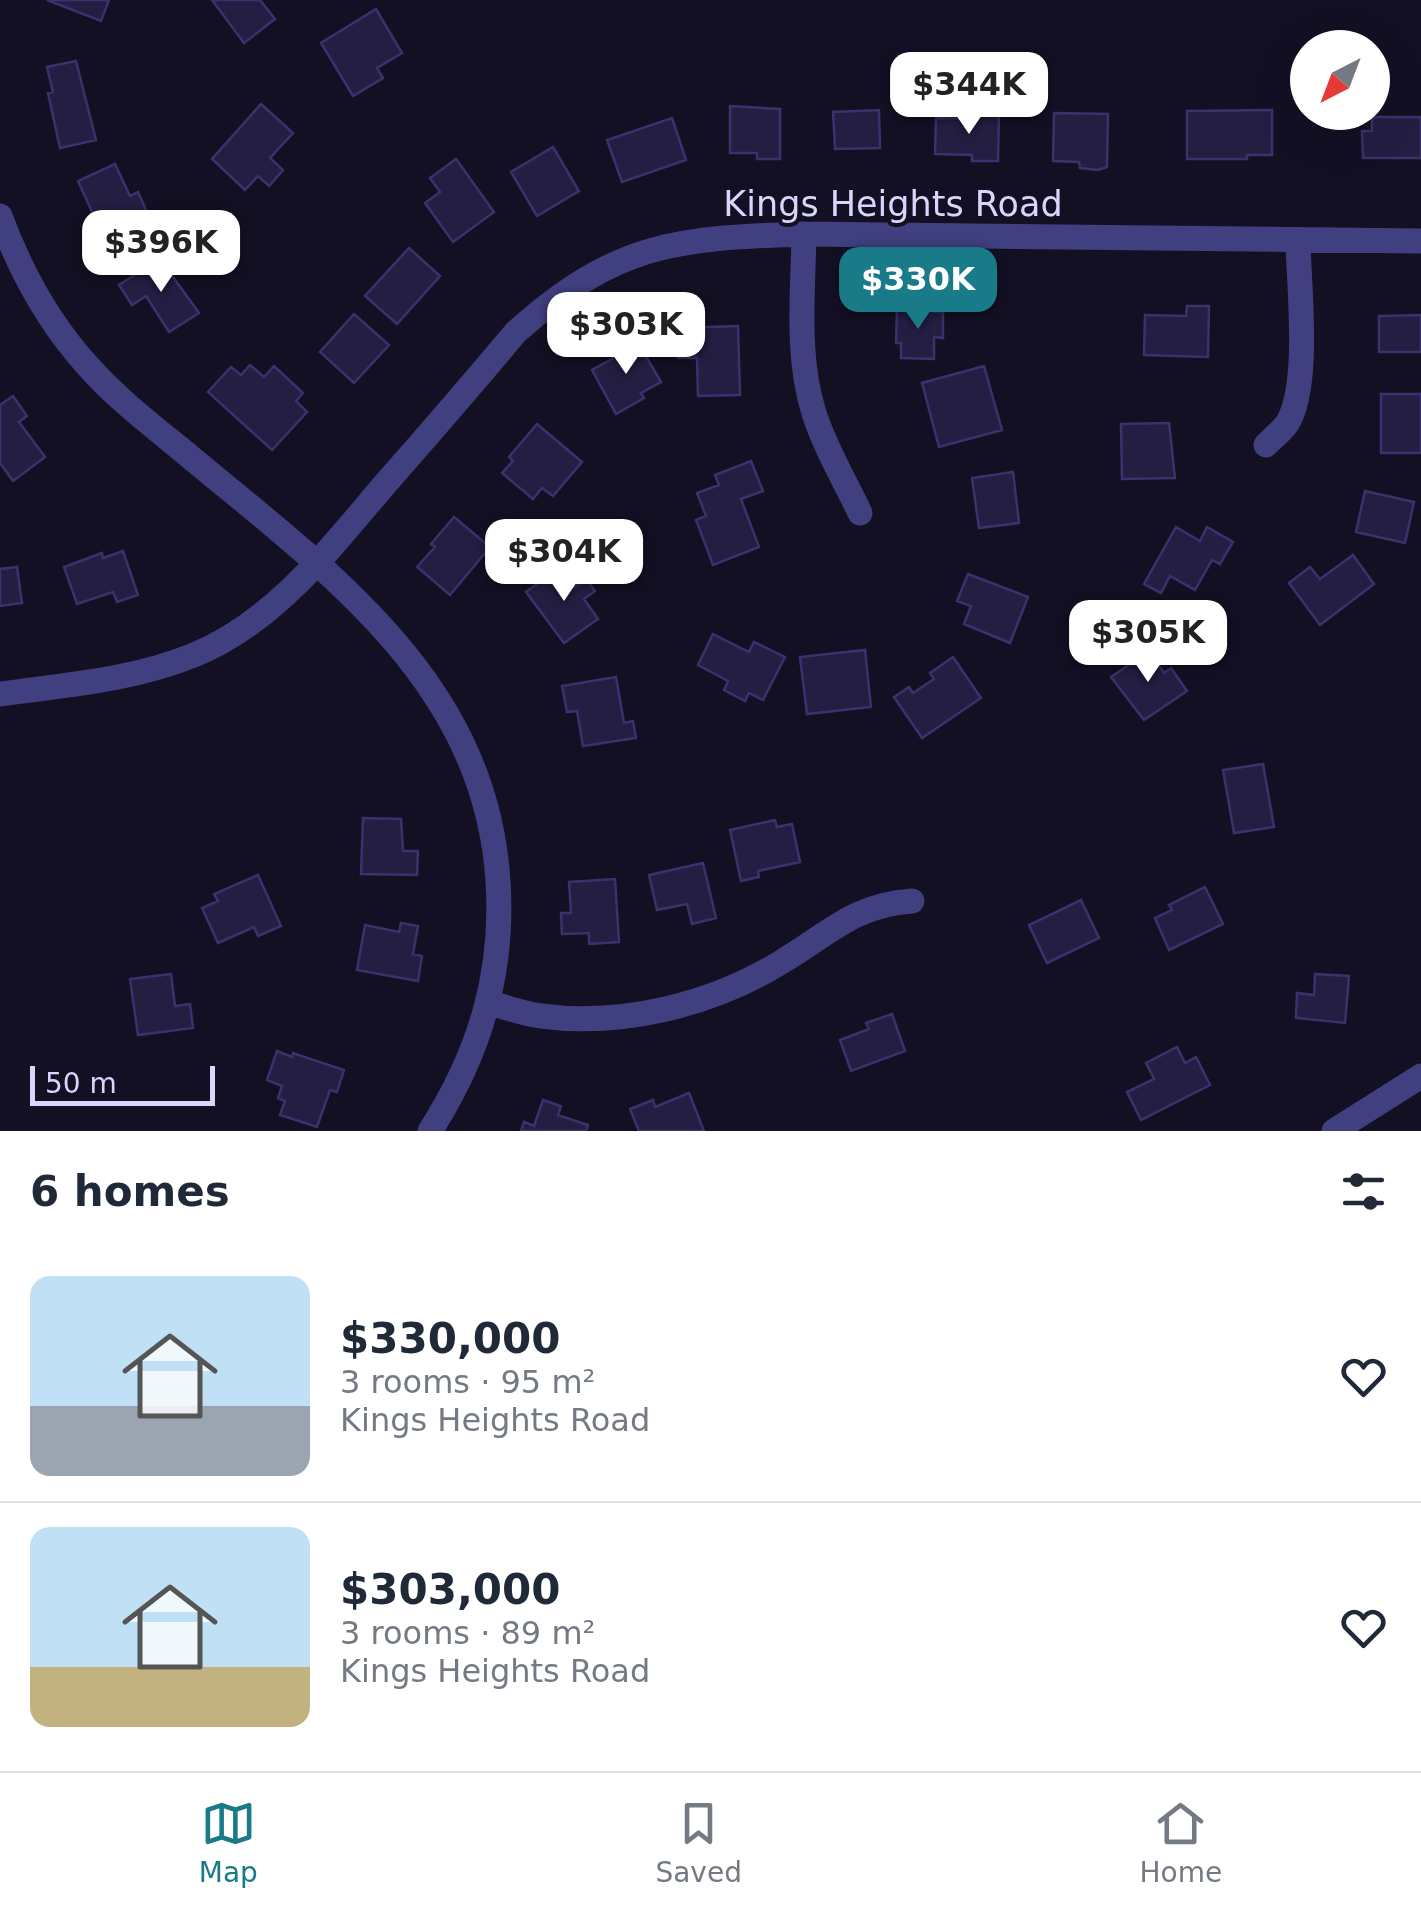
<!DOCTYPE html>
<meta charset="utf-8">
<style>
:root{--surface:#fff;--page:#f2f2f3;--text:#1f2937;--muted:#747a83;--line:#e0e1e3;--accent:#197a88}
body{margin:0;font-family:"DejaVu Sans",sans-serif;background:var(--page);color:var(--text);height:100vh;display:flex;flex-direction:column;font-size:38px;white-space:nowrap}
*{box-sizing:border-box;margin:0}
p{font-size:32px;color:var(--muted)}
.icon{flex:none;width:55px;height:55px;fill:none;stroke:currentColor;stroke-width:2;stroke-linecap:round;stroke-linejoin:round}
.map{position:relative;height:1131px;overflow:hidden}
.side{display:flex;flex-direction:column;background:var(--surface);flex:1}
.side>*{flex:none}
.needle{width:65px;rotate:222deg}
.controls{position:absolute;left:1290px;top:30px;display:grid;gap:20px}
.controls a{display:grid;place-items:center;width:100px;height:100px;border-radius:50%;background:var(--surface);box-shadow:0 10px 40px #0002;font-size:50px}
.scale{position:absolute;left:30px;bottom:25px;width:185px;box-sizing:border-box;padding-left:10px;border:5px solid #d9d6fc;border-top:0;font-size:28px;line-height:35px;white-space:nowrap;color:#d9d6fc;-webkit-text-stroke:8px #131024;paint-order:stroke}
.price{position:absolute;translate:-50% -85px;padding:0 22px;border-radius:20px;background:#fff;color:#222;font-size:32px;line-height:65px;filter:drop-shadow(0 2px 5px #0008)}
.price::after{content:'';position:absolute;left:50%;top:60px;width:30px;height:22px;margin-left:-15px;background:inherit;clip-path:polygon(0 0,100% 0,50% 100%)}
.price.active{background:var(--accent);color:#fff}
ul{padding:0;list-style:none}
li{display:flex;align-items:center;gap:30px;height:250px;padding:0 30px}
li+li{border-top:2px solid var(--line)}
li span{display:grid;place-items:center;flex:none;width:280px;height:200px;border-radius:20px;color:#555}
li>.icon{margin-inline-start:auto}
span .icon{width:120px;height:120px;fill:#fffc;stroke-width:1}
li b{font-size:42px}
h2{display:flex;justify-content:space-between;align-items:center;height:120px;padding:0 30px;font-size:42px}
.dock{display:flex;justify-content:space-around;align-items:center;height:140px;border-top:2px solid var(--line);background:var(--surface);font-size:28px;color:var(--muted)}
.dock a{display:grid;justify-items:center;gap:5px}
.dock .active{color:var(--accent)}
.map>svg:first-child{display:block}
.building{fill:#241e43;stroke:#3c316d;stroke-width:2.5}
.lines{fill:none;stroke-linecap:round;stroke-linejoin:round}
.minor{stroke:#403f7f;stroke-width:25}
.labels{text-anchor:middle;dominant-baseline:central;stroke-width:8;stroke-linejoin:round;paint-order:stroke}
.street-label{font-size:35px;fill:#d9d6fc;stroke:#131024}
</style>
<div class="map">
<svg width="1421" height="1131" viewBox="0 0 1421 1131">
<rect width="100%" height="100%" fill="#131024"/>
<!-- building -->
<path class="building" d="M47,0h62l-8,21z
M212,0h48l15,19 -31,24z
M376,9l26,44 -25,15 6,10 -30,18 -32,-53z
M76,61l20,79 -36,8 -12,-55 5,-1 -6,-25z
M261,104l32,29 -23,25 13,12 -14,16 -11,-10 -13,14 -33,-31z
M730,106l50,3v50h-23v-6h-27z
M879,110l1,38 -45,1 -2,-37z
M1272,110v45h-25v4h-60v-48z
M974,112h25l-1,49h-26v-6l-37,-1 1,-36 38,1z
M1054,113l54,1 -1,53 -9,3 -18,-2 -1,-6 -26,-1z
M1372,117h49v41h-58l-1,-27h10z
M672,118l14,42 -64,22 -15,-42z
M553,147l26,44 -42,25 -26,-44z
M456,159l38,53 -41,30 -28,-39 15,-11 -10,-14z
M115,164l15,32 8,-4 9,20 -12,5 7,18 -34,12 -30,-66z
M409,248l31,28 -43,48 -32,-28z
M160,259l39,54 -30,19 -23,-36 -14,9 -13,-20z
M1187,306h22l-1,51 -64,-2 1,-40 41,1z
M897,307l37,1v4h9v26l-9,-1v22l-33,-1v-15h-5z
M354,314l35,31 -35,38 -34,-31z
M1421,315v37h-42v-36z
M738,326l2,69 -42,1 -1,-38h-19l-1,-30z
M636,339l25,43 -20,11 3,5 -28,16 -24,-44 23,-13 -2,-5z
M250,365l14,12 10,-11 29,27 -7,8 11,11 -35,38 -64,-58 23,-25 10,8z
M984,366l18,64 -63,17 -17,-64z
M1381,394h40v59h-40z
M13,396l14,20 -8,6 26,35 -32,24 -13,-18v-58z
M1169,423l6,55 -53,1 -1,-55z
M537,424l45,38 -29,34 -11,-8 -9,11 -31,-26 11,-12 -4,-4z
M751,461l12,30 -22,8 18,48 -46,18 -17,-45 10,-4 -9,-23 22,-8 -4,-10z
M1013,472l6,51 -40,5 -7,-50z
M1365,491l49,11 -9,41 -49,-11z
M454,517l36,30 -40,48 -33,-28 18,-20 -4,-3z
M1176,527l24,14 7,-14 26,15 -13,22 -8,-4 -17,30 -25,-14 -9,17 -17,-9z
M123,551l15,44 -21,7 -4,-10 -36,12 -13,-37 38,-14 1,5z
M1353,555l21,29 -54,41 -31,-42 21,-16 10,12z
M17,567l5,36 -22,3v-37z
M560,567l15,20 11,-8 9,12 -11,8 14,20 -34,24 -38,-51z
M968,574l60,23 -18,46 -46,-19 7,-18 -14,-5z
M713,634l36,18 5,-10 31,15 -22,43 -14,-7 -4,8 -21,-11 4,-9 -30,-16z
M865,650l6,57 -64,7 -7,-57z
M1149,651l15,22 7,-5 16,23 -43,29 -33,-43z
M953,657l28,41 -59,40 -28,-41 15,-10 4,6 21,-14 -4,-6z
M616,677l8,46 9,-2 3,17 -53,8 -6,-35 -10,1 -5,-26z
M1263,764l11,63 -40,6 -11,-63z
M363,818l38,1 2,32h15l-1,24 -56,-1z
M775,820l2,7 15,-3 8,38 -42,9 1,6 -18,4 -11,-51z
M703,863l13,55 -24,6 -5,-20 -30,6 -8,-35z
M258,875l23,51 -23,10 -4,-9 -36,16 -16,-35 16,-7 -4,-7z
M615,879l4,63 -30,2v-11l-27,1 -1,-21h10l-2,-31z
M1205,887l18,37 -54,26 -14,-32 17,-8 -3,-5z
M1081,900l18,38 -52,25 -18,-38z
M401,923l17,3 -5,28 9,2 -4,25 -61,-11 8,-45 34,7z
M171,974l4,32 15,-2 3,24 -55,7 -8,-56z
M1315,974l34,2 -4,47 -49,-5 1,-25 17,2z
M892,1014l13,37 -54,20 -11,-31 29,-11 -3,-6z
M1177,1047l8,16 11,-6 14,28 -69,35 -14,-28 27,-13 -8,-16z
M277,1051l15,6 1,-4 51,17 -7,22 -7,-2 -13,37 -37,-12 5,-14 -7,-3 4,-12 -15,-6z
M689,1093l15,38h-65l-9,-22 23,-9 2,7z
M543,1100l18,6 -3,9 30,10 -2,6h-65l3,-9 10,4z"/>
<g class="lines">
<!-- minor -->
<path class="minor" d="M0,216c20,54 48,106 87,149 28,32 63,59 96,86 141,118 302,228 315,430 6,92 -18,172 -68,250
M804,234c-1,59 -8,122 10,179 11,35 31,68 46,100
M1266,445c7,-7 17,-15 22,-23 22,-38 11,-134 10,-180
M0,694c65,-9 133,-14 194,-39 81,-33 137,-108 192,-172 44,-50 87,-100 130,-151 100,-89 159,-94 288,-98l617,7
M489,1003c17,4 35,11 52,13 82,11 173,-12 242,-55 47,-28 71,-56 129,-60
M1334,1131l87,-55"/>
</g>
<g class="labels">
<!-- street labels -->
<g class="street-label">
<text x="893" y="204">Kings Heights Road</text>
</g>
</g>
</svg>
<div class="controls">
<a><svg class="needle" viewBox="-14 -14 28 28"><path d="M0-13l5 13h-10z" fill="#e53935"/><path d="M0 13l5-13h-10z" fill="#747a83"/></svg></a>
</div>
<div class="scale">50 m</div>
<b class="price" style="left:969px;top:137px">$344K</b>
<b class="price" style="left:161px;top:295px">$396K</b>
<b class="price active" style="left:918px;top:332px">$330K</b>
<b class="price" style="left:626px;top:377px">$303K</b>
<b class="price" style="left:564px;top:604px">$304K</b>
<b class="price" style="left:1148px;top:685px">$305K</b>
</div>
<section class="side">
<h2>6 homes<svg class="icon" aria-label="filters" viewBox="0 0 24 24"><path d="M4 7h16M4 17h16"/><circle cx="9" cy="7" r="2"/><circle cx="15" cy="17" r="2"/></svg></h2>
<ul>
<li><span style="background:linear-gradient(#bfe0f5 65%,#9aa5b1 0)"><svg class="icon" aria-label="home" viewBox="0 0 24 24"><path d="M3 11l9-7 9 7M6 9v11h12V9"/></svg></span><div><b>$330,000</b><p>3 rooms · 95 m²</p><p>Kings Heights Road</p></div><svg class="icon" aria-label="heart" viewBox="0 0 24 24"><path d="M12 20l-8-8c-3-5 5-10 8-4 3-6 11-1 8 4z"/></svg></li>
<li><span style="background:linear-gradient(#bfe0f5 70%,#c2b280 0)"><svg class="icon" aria-label="home" viewBox="0 0 24 24"><path d="M3 11l9-7 9 7M6 9v11h12V9"/></svg></span><div><b>$303,000</b><p>3 rooms · 89 m²</p><p>Kings Heights Road</p></div><svg class="icon" aria-label="heart" viewBox="0 0 24 24"><path d="M12 20l-8-8c-3-5 5-10 8-4 3-6 11-1 8 4z"/></svg></li>
</ul>
</section>
<nav class="dock">
<a class="active"><svg class="icon" aria-label="map" viewBox="0 0 24 24"><path d="M3 6l6-2 6 2 6-2v14l-6 2-6-2-6 2zM9 4v14M15 6v14"/></svg>Map</a>
<a><svg class="icon" aria-label="saved" viewBox="0 0 24 24"><path d="M7 4h10v16l-5-4-5 4z"/></svg>Saved</a>
<a><svg class="icon" aria-label="home" viewBox="0 0 24 24"><path d="M3 11l9-7 9 7M6 9v11h12V9"/></svg>Home</a>
</nav>
